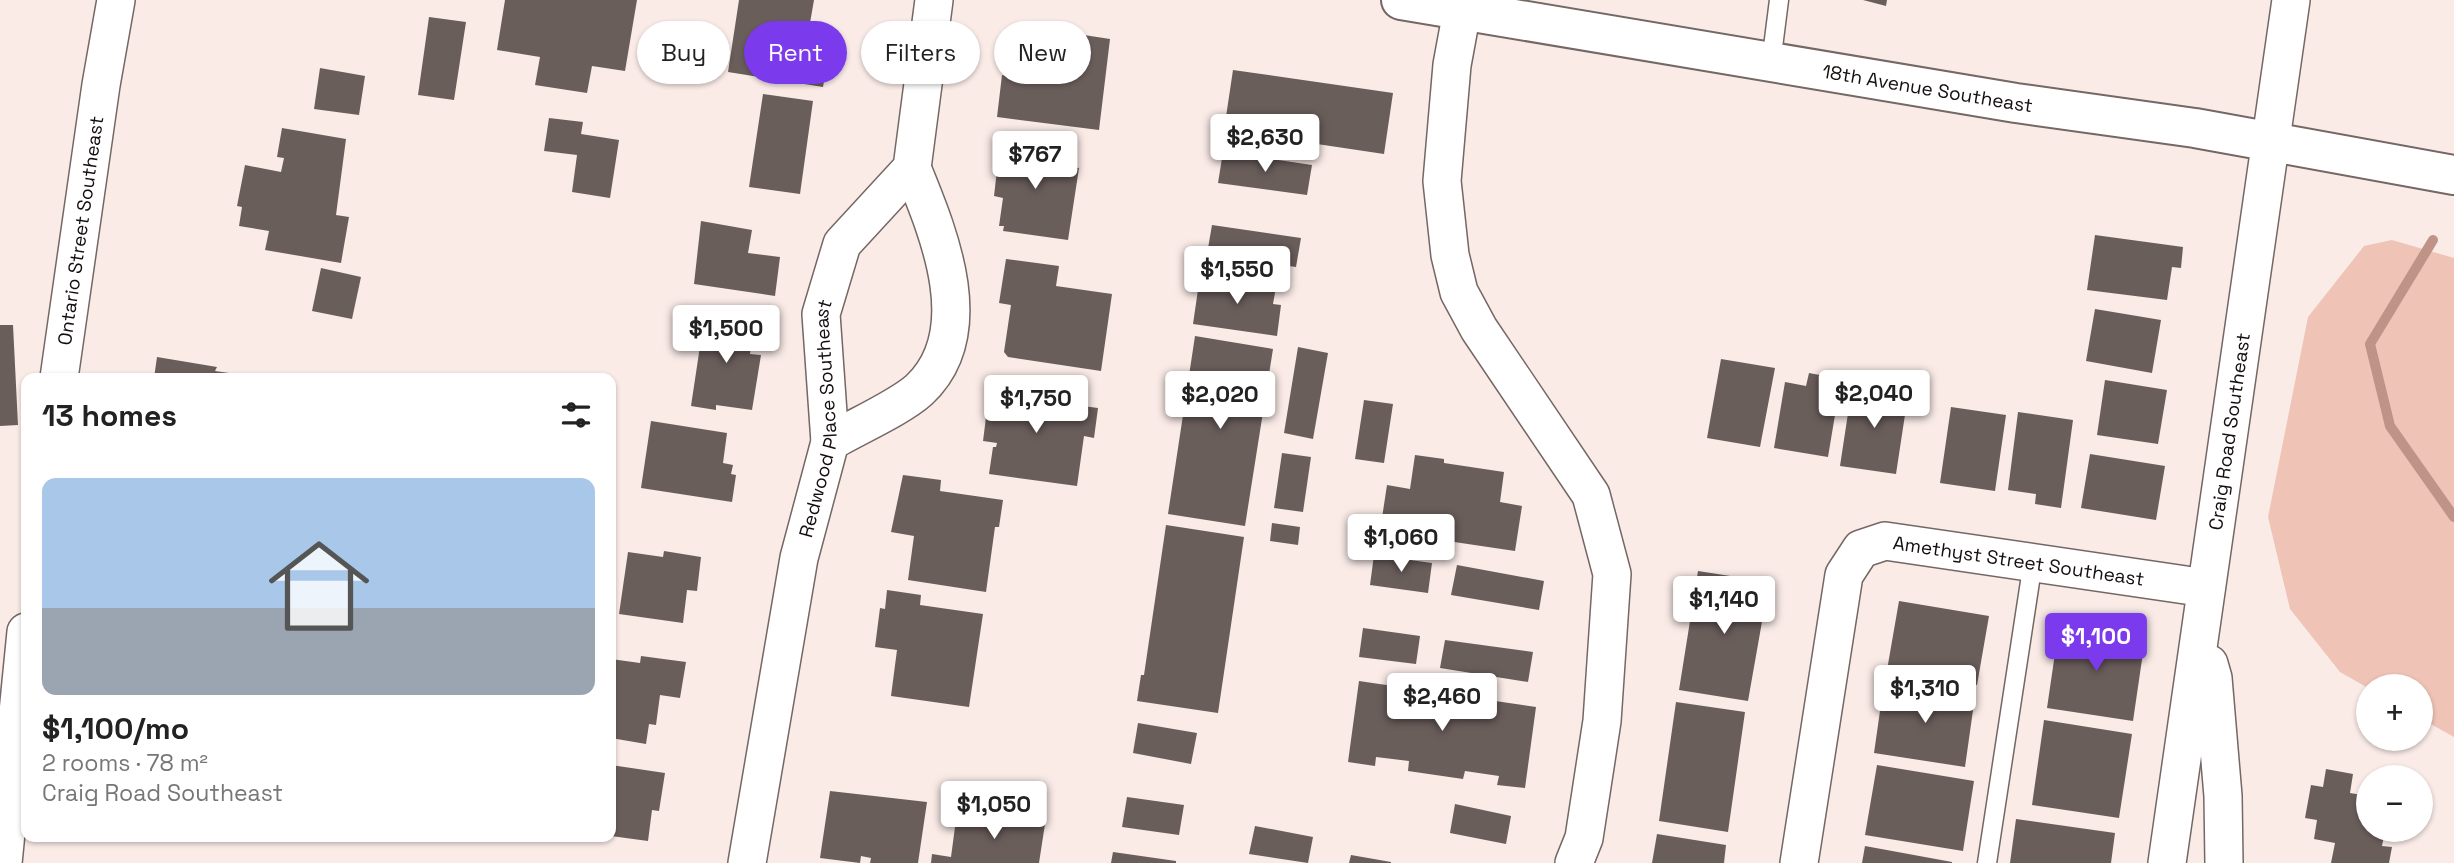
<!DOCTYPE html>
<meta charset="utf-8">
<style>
:root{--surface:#fff;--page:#f6f6f6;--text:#222;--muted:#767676;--accent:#7c3aed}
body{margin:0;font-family:"Space Grotesk",sans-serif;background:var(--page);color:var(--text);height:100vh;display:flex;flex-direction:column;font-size:26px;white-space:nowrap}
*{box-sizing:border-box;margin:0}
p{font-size:23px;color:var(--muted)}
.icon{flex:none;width:38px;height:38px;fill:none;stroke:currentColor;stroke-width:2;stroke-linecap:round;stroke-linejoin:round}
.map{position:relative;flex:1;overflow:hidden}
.panel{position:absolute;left:21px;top:373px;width:595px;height:469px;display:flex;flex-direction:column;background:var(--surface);border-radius:14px;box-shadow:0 2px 5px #0004}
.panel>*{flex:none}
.guide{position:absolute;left:637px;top:21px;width:665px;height:63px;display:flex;gap:14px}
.fabs{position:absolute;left:2356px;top:674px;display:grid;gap:14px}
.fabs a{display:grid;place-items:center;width:77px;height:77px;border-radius:50%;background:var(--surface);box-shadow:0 2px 5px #0004;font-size:35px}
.price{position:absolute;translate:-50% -60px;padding:0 16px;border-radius:7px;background:#fff;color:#222;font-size:23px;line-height:46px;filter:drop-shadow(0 2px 4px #0008)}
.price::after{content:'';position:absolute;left:50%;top:42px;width:21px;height:16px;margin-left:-10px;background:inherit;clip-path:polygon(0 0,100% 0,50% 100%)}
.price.active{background:var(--accent);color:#fff}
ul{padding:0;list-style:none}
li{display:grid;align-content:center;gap:14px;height:371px;padding:0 21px}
li span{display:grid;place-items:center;height:217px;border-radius:14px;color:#555}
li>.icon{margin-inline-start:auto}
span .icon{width:126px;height:126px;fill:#fffc;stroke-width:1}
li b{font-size:30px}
h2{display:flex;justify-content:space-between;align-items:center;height:84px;padding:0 21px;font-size:30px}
.chip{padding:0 24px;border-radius:32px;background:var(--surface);box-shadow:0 2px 5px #0004;font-size:24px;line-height:63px}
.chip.active{background:var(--accent);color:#fff}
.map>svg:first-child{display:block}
.green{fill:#f0c3b7}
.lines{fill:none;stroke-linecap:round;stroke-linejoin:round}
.stream{stroke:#bf9388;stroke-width:10}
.building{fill:#6a5e5b}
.lane-casing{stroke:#746764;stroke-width:21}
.street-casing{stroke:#746764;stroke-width:40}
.secondary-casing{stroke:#746764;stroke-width:42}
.lane{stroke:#fff;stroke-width:18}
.street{stroke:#fff;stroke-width:37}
.secondary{stroke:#fff;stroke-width:38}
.labels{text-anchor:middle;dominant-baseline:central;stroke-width:7;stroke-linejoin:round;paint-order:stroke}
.street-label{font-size:19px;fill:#140f0e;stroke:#fefbfa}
</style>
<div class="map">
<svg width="2454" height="863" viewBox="0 0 2454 863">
<rect width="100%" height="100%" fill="#faebe7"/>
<!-- green -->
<path class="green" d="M2392,240l62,18v479l-34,-19v-32l-52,2 -28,-16 -50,-63 -22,-92 40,-200 56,-71z"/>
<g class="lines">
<!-- stream -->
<path class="stream" d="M2433,240l-63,104 20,82 64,91"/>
</g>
<!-- building -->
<path class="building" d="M505,0h132l-12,71 -33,-5 -5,27 -52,-8 5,-28 -43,-7z
M739,0h75l-4,23 -6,-1 -2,17 28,5 -7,43 -95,-15z
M1863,0h24l-1,6z
M429,17l37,5 -12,78 -36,-5z
M1045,29l65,10 -11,91 -102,-13 5,-42 48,6 2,-20 -11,-1z
M320,68l45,8 -6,39 -45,-6z
M1233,70l160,23 -9,61 -160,-24z
M763,94l50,7 -13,93 -51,-7z
M549,118l34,4 -2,12 38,6 -9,58 -38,-6 5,-37 -33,-4z
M282,128l64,11 -10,76 13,2 -8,46 -76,-13 4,-19 -30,-5 3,-19 -5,-1 8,-41 36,7 3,-14 -7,-1z
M1007,137l42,7 -2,19 32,5 -11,72 -65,-9 1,-5h-5l4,-28 -9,-2 3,-26 5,1z
M1223,152l89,13 -5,30 -89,-12z
M701,221l51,9 -4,23 32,4 -5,39 -81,-12z
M1212,225l89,13 -5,29 -89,-13z
M2095,235l88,12 -2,21 -9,-1 -5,33 -80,-10z
M1006,259l53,7 -3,20 56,8 -11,77 -93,-14 -4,-5 7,-47 -12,-2z
M321,268l40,9 -9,42 -40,-8z
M1200,276l76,11 -3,17 8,1 -4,31 -84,-12z
M2095,309l66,11 -9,53 -66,-12z
M705,313l49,8 -4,33 11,1 -9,55 -36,-5v5l-25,-4z
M0,325h13l5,100 -18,1z
M1195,336l78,13 -28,177 -77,-12z
M1298,347l30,6 -15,86 -29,-6z
M157,357l60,10 -2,4 14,2 -1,5h-74z
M1721,359l54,9 -15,79 -53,-9z
M1809,373l32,6 -13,78 -54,-9 11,-66 21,4z
M991,378l39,6 -2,15 70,9 -4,30 -10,-2 -7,50 -88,-12 4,-27h3l1,-4 -14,-2z
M2105,380l62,10 -9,54 -61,-9z
M1852,387l56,8 -12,79 -56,-8z
M1364,400l29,4 -9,59 -29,-4z
M1951,407l55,8 -11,76 -55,-8z
M2018,412l55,8 -12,88 -26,-4 1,-10 -28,-4z
M651,421l76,12 -4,30 10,2 -2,9 5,1 -4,27 -91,-14z
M1282,453l29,4 -8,55 -29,-4z
M2090,454l75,12 -9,54 -75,-12z
M1415,455l29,4v4l60,9 -4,30 22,4 -7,45 -135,-20 7,-46 23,4z
M903,475l38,5 -1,11 63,9 -4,27h-4l-9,65 -78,-12 6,-44 -23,-4z
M1272,523l28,4 -2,18 -28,-4z
M1166,525l78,12 -26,176 -81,-12 4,-26h3z
M664,551l37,6 -4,34 -10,-1 -4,33 -64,-9 9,-62 35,5z
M1374,555l58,8 -4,30 -58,-8z
M1457,565l87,16 -5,29 -88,-15z
M1698,571l71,11 -21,119 -69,-11z
M887,590l34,5 -1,10 63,9 -14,93 -78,-11 6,-46 -22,-3 5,-39 5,1z
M1899,601l90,15 -12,69 -90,-15z
M2059,626l86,13 -12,82 -86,-13z
M1363,628l57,8 -4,28 -57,-7z
M1445,640l88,12 -5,30 -88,-14z
M641,656l45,6 -6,36 -20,-3 -4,30 -7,-1 -3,20 -35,-6v-79l29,4z
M1359,681l177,26 -11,81 -28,-3 2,-9 -34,-5 -2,8 -55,-8 1,-10 -33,-4 -1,9 -27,-4z
M1884,683l91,13 -10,71 -91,-14z
M1676,702l69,10 -17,120 -69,-11z
M2044,720l88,14 -13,84 -87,-13z
M1138,723l59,10 -6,31 -58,-11z
M611,765l54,8 -6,38 -7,-1 -4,31 -37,-5z
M1877,765l97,16 -11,70 -98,-16z
M2326,769l27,5 -3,19 18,3v34h17l-3,16 10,1 -3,16h-58l4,-20 -21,-4 3,-19 -12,-2 6,-33 12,2z
M830,791l97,11 -9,61h-48l1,-5 -10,-2 -1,7 -40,-5z
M1127,797l57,8 -5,30 -57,-8z
M1455,804l56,12 -5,28 -56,-11z
M957,812l88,12 -6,39h-108l1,-9 19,3z
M2016,819l99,14 -4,30h-101z
M1255,826l58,11 -5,26 -59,-9z
M1657,834l69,11 -2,18h-72z
M1865,846l87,16v1h-90z
M1113,852l63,9v2h-65z
M1351,855l40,7v1h-42z"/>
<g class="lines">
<!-- lane casing -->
<g class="lane-casing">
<path id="lane" d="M1771,63l8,-63
M1987,863l46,-301"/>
</g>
<!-- street casing -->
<g class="street-casing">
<g id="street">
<path d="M1464,0l-12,65 -10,116 8,74 9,37 20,37 112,166 21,79 -10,147 -18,117 -10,25"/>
<path id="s1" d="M59,378l42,-293 15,-85"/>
<path d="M830,442c25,-15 69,-34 89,-52 62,-58 19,-158 -7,-222"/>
<path d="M2209,664l4,14 10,118 1,67"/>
<path d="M3,863l23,-231"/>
<path id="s2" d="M747,863l52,-305 31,-116 -9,-128 21,-70 70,-76 22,-168"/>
<path id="s3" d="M1799,863l45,-288 17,-26 24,-8 321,47"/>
<path id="s4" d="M2167,863l124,-863"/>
</g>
</g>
<!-- secondary casing -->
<g class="secondary-casing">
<g id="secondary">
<path id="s5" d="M1401,0l615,103 179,25 259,47"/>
</g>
</g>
<!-- lane -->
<use href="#lane" class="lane"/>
<!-- street -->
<use href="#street" class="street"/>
<!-- secondary -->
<use href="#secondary" class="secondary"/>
</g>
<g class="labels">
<!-- street labels -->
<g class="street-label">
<text stroke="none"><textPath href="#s5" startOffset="534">18th Avenue Southeast</textPath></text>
<text stroke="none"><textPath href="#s1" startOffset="149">Ontario Street Southeast</textPath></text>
<text stroke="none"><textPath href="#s2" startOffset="452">Redwood Place Southeast</textPath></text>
<text stroke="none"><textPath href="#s4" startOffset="436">Craig Road Southeast</textPath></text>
<text stroke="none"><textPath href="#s3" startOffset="483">Amethyst Street Southeast</textPath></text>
</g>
</g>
</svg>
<div class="fabs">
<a>+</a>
<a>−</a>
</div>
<b class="price" style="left:1265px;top:174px">$2,630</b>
<b class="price" style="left:1035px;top:191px">$767</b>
<b class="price" style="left:1237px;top:306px">$1,550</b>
<b class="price" style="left:726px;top:365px">$1,500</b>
<b class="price" style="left:1874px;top:430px">$2,040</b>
<b class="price" style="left:1220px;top:431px">$2,020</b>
<b class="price" style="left:1036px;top:435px">$1,750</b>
<b class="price" style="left:1401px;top:574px">$1,060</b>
<b class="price" style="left:1724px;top:636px">$1,140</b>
<b class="price active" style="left:2096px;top:673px">$1,100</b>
<b class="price" style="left:1925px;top:725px">$1,310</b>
<b class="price" style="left:1442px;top:733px">$2,460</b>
<b class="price" style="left:994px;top:841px">$1,050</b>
<div class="guide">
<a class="chip">Buy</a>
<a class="chip active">Rent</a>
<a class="chip">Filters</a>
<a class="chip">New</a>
</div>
<section class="panel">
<h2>13 homes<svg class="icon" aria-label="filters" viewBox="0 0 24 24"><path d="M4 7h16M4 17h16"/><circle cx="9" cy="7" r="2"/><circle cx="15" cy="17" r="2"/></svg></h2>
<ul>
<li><span style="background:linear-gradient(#a9c7e8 60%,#9aa5b1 0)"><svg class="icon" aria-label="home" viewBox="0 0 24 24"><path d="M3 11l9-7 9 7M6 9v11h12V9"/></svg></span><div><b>$1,100/mo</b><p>2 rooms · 78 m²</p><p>Craig Road Southeast</p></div></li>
</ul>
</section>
</div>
